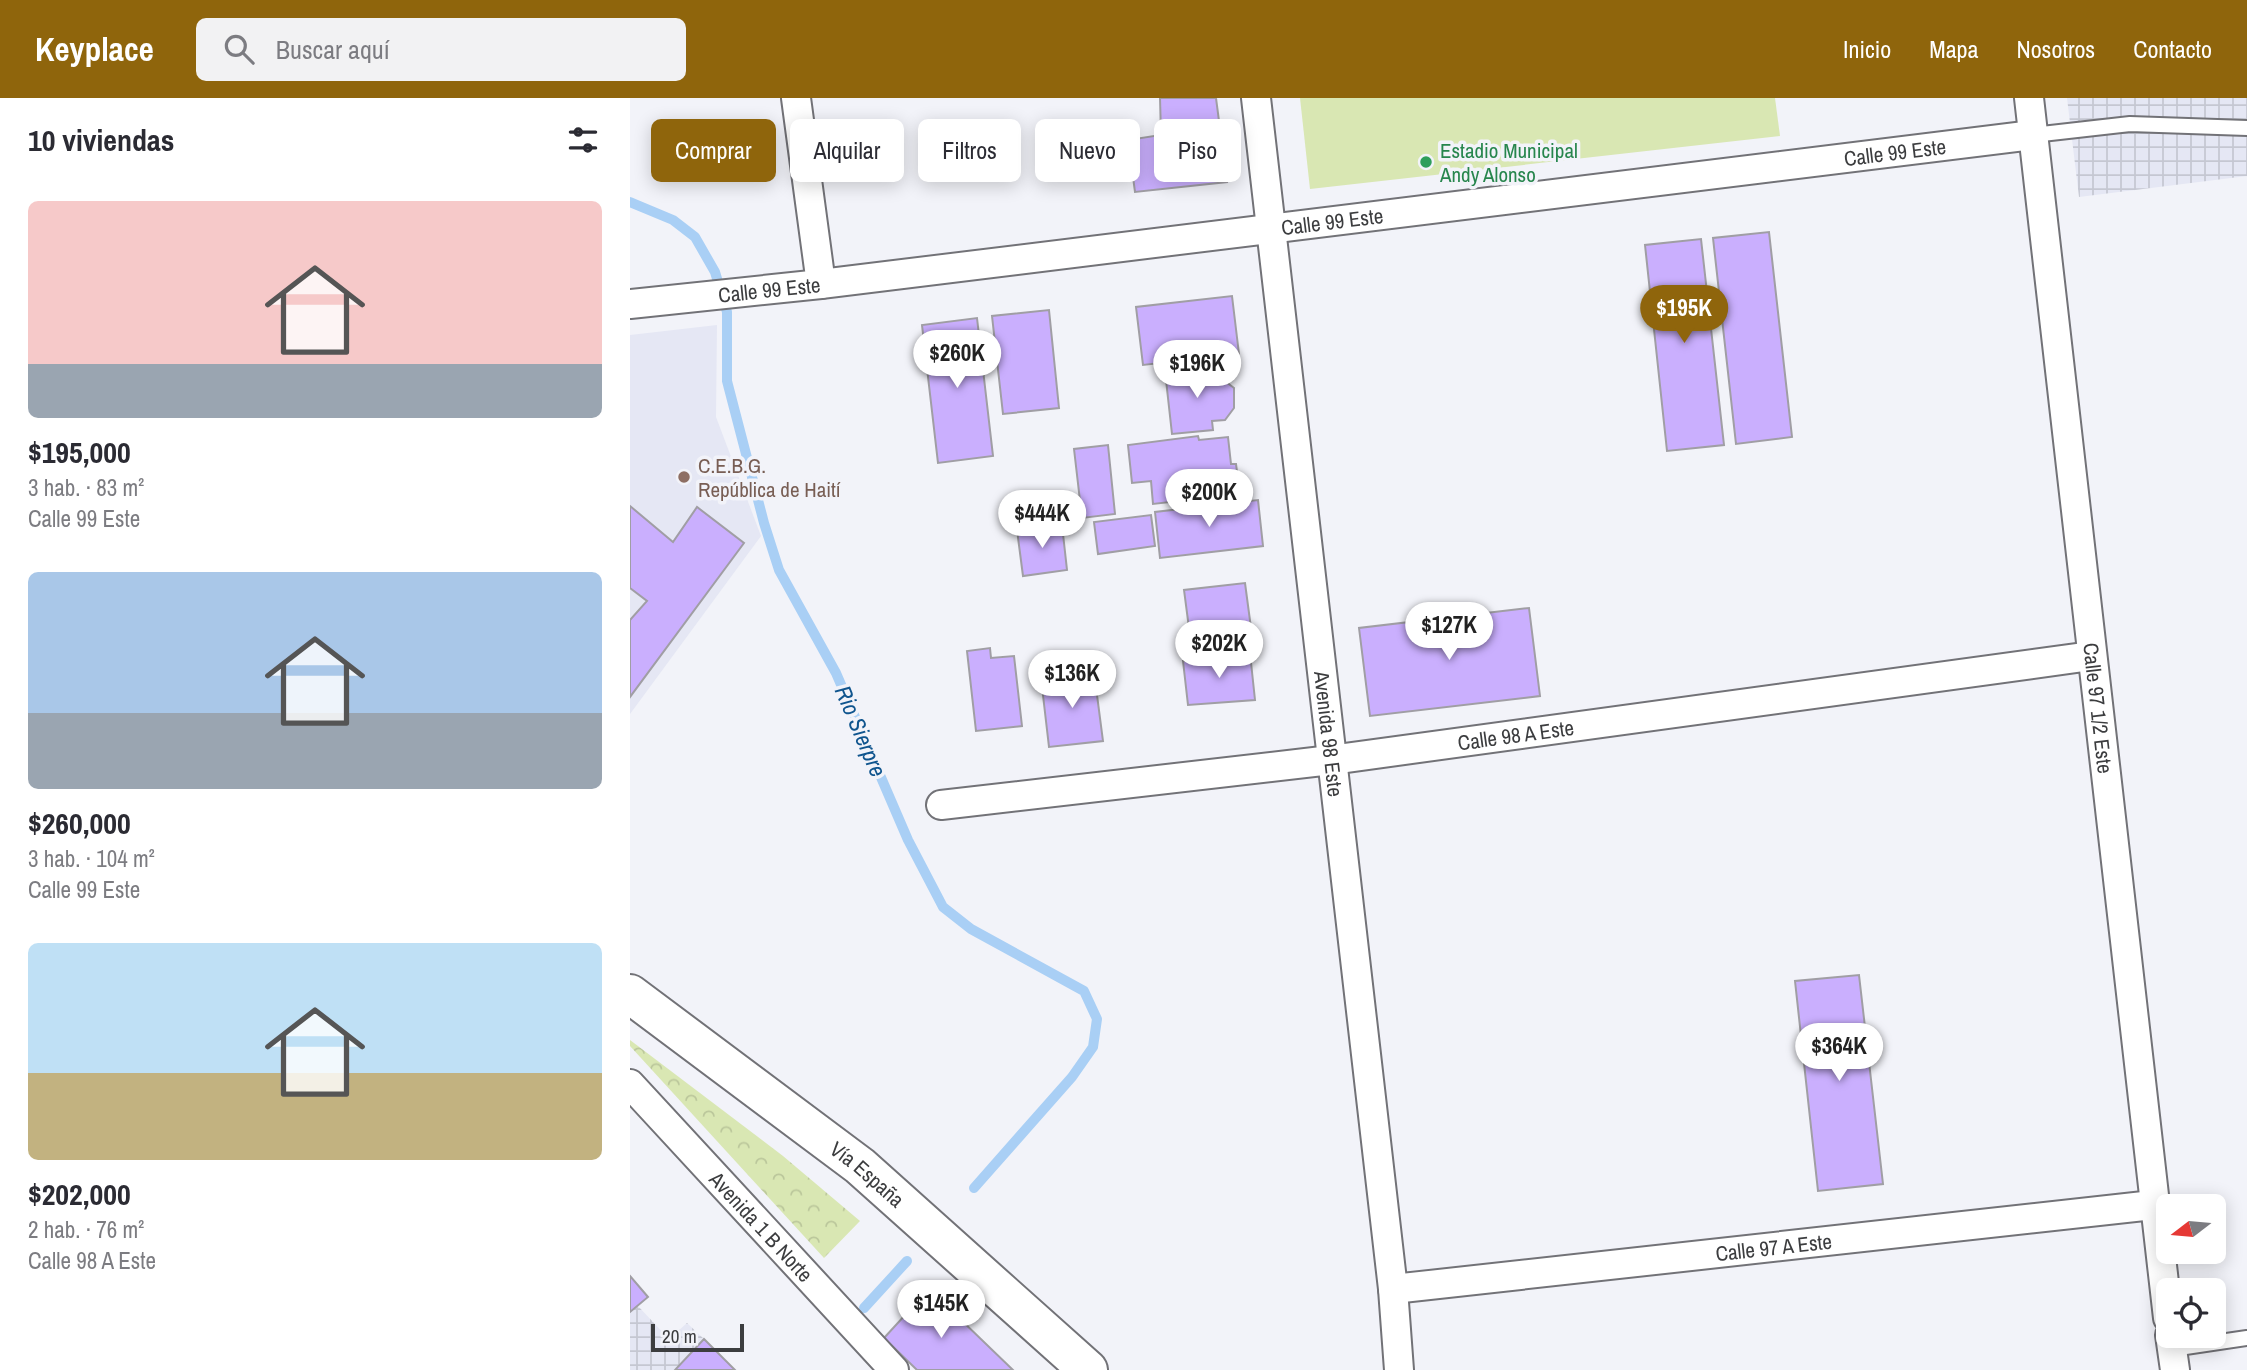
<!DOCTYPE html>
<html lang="es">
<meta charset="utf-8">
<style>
:root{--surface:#fff;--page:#f2f2f3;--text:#2b2b33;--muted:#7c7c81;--accent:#8f650c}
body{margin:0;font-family:"Archivo Narrow",sans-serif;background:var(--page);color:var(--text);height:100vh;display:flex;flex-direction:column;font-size:26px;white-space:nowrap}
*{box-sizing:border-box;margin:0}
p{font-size:23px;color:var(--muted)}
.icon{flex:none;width:38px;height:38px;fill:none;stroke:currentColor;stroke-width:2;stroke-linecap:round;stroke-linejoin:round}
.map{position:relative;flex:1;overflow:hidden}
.panel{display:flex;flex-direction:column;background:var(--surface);width:630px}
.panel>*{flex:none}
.hud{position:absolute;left:21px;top:21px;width:665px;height:63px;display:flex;gap:14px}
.needle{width:46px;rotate:254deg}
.tools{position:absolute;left:1526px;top:1096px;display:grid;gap:14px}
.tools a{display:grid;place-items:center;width:70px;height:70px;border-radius:10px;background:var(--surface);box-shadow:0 4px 18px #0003;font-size:35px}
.scale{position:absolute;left:21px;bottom:18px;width:93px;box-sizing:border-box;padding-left:7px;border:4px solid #3c3d3f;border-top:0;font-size:19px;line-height:24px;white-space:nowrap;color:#3c3d3f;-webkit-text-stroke:5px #f2f3f9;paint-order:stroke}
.price{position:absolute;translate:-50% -60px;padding:0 16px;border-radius:24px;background:#fff;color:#222;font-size:23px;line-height:46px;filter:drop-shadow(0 2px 4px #0008)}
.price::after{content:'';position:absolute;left:50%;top:42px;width:21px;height:16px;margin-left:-10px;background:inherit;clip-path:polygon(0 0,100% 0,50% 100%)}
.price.on{background:var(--accent);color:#fff}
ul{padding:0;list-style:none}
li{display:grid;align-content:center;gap:14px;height:371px;padding:0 28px}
li span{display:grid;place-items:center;height:217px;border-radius:10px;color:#555}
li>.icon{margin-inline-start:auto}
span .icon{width:126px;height:126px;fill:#fffc;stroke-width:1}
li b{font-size:30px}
h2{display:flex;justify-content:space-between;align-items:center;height:84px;padding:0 28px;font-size:30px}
.chip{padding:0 24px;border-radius:10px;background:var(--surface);box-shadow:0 4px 18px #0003;font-size:24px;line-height:63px}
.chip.on{background:var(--accent);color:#fff}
header{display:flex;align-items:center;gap:42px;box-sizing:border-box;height:98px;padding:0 35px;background:var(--accent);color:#fff}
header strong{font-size:33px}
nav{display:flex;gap:38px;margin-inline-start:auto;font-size:24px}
.search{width:490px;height:63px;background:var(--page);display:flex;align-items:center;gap:18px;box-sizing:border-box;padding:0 24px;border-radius:10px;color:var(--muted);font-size:26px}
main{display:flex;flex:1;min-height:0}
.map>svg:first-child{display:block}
.industrial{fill:url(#industrial-grid)}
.built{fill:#e5e7f4}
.grass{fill:#d9e7b3}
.park{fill:url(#park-crowns)}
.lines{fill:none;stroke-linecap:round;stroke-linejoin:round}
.stream{stroke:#a9cff5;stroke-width:10}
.building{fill:#caaffe;stroke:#a09ea4;stroke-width:2}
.service-casing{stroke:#727277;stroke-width:18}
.minor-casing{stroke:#727277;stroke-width:32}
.primary-casing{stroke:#727277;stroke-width:42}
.service{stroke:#fff;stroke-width:14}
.minor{stroke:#fff;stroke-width:28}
.primary{stroke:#fff;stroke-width:38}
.leisure-dot{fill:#2e9e5b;stroke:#f2f3f9;stroke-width:2.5}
.education-dot{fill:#8d6e63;stroke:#f2f3f9;stroke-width:2.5}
.labels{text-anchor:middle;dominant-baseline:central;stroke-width:7;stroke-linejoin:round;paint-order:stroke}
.leisure-label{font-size:21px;fill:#27864d;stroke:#f2f3f9;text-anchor:start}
.street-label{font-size:21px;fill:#3c3d3f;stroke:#f2f3f9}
.education-label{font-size:21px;fill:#785e54;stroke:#f2f3f9;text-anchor:start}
.water-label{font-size:23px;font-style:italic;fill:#10558e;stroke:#f2f3f9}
</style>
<header>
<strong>Keyplace</strong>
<div class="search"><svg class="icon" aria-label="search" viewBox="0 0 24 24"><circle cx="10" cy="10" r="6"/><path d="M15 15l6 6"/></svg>Buscar aquí</div>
<nav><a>Inicio</a><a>Mapa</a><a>Nosotros</a><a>Contacto</a></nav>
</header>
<main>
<section class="panel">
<h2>10 viviendas<svg class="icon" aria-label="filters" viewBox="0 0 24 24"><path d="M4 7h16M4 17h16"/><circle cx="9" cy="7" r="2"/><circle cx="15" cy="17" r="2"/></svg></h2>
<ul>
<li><span style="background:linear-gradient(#f6c9c9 75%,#9aa5b1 0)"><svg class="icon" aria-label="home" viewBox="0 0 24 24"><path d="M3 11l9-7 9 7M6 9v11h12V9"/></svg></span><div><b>$195,000</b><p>3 hab. · 83 m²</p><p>Calle 99 Este</p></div></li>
<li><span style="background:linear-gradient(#a9c7e8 65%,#9aa5b1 0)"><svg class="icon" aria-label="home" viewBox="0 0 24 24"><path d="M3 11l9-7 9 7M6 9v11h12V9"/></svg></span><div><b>$260,000</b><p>3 hab. · 104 m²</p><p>Calle 99 Este</p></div></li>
<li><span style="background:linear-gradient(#bfe0f5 60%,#c2b280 0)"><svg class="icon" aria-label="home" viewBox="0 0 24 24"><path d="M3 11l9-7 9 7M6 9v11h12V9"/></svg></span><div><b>$202,000</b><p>2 hab. · 76 m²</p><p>Calle 98 A Este</p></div></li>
</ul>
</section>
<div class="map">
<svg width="1617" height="1272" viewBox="0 0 1617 1272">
<defs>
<pattern id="industrial-grid" width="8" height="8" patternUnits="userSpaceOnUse" patternTransform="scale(1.75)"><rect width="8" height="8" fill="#e5e7f4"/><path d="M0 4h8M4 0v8" fill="none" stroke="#c5c7d2"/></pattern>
<pattern id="park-crowns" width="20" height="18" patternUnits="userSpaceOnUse" patternTransform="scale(1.75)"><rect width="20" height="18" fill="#d9e7b3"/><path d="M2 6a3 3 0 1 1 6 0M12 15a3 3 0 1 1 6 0" fill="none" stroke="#bbc79b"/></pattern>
</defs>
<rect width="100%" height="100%" fill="#f2f3f9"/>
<!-- industrial -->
<path class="industrial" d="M1437,0h180v78l-168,21z
M8,1208l31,33 18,-16 17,16 -29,31h-45v-58z"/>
<!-- built -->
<path class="built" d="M87,227l-1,92 45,119 -131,178v-379z"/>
<!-- grass -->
<path class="grass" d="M670,0h475l5,38 -470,53z"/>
<!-- park -->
<path class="park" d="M0,942l153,116 77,65 -36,37 -194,-212z"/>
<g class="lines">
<!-- stream -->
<path class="stream" d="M0,104l43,18 22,17 20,35 12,40v69l37,142 15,47 57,103 72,167 35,67 28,22 113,62 13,28 -4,28 -21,30 -98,111
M234,1210l43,-47"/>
</g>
<!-- building -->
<path class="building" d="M530,0h56l11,84 -92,10 -7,-52 33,-5z
M1139,134l23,205 -56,7 -23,-206z
M1071,141l23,206 -57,6 -22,-206z
M602,198l7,58 -96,11 -7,-58z
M419,212l10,98 -56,6 -11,-98z
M347,220l16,138 -55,7 -16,-138z
M575,269l2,10 10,-2 17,13v20l-9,12 -13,1 1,9 -41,4 -7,-63z
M568,338l1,4 29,-3 3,27h5l4,30 -87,10 -2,-23 -19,2 -4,-38z
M478,347l7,69 -33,4 -8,-69z
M628,402l5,46 -103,12 -5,-46z
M0,408l43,36 24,-35 47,36 -114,154v-77l17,-19 -17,-13z
M521,417l4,31 -57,8 -4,-32z
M432,427l5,45 -44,6 -6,-46z
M615,485l6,45 -61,8 -6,-46z
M899,510l11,88 -170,20 -11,-88z
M360,550l1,10 23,-2 8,70 -46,5 -9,-80z
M620,555l5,47 -67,5 -5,-44z
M464,574l9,69 -54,6 -8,-69z
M1229,877l24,209 -65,7 -23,-210z
M0,1178l18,21 -18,15z
M299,1191l84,81h-96l-33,-32z
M74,1241l31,31h-60z"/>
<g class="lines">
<!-- service casing -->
<g class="service-casing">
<path id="service" d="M1403,37l97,-11 117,4
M1542,1251l75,-11"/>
</g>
<!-- minor casing -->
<g class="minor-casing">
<g id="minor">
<path d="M166,0l25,186"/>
<path id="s1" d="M626,0l137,1191 6,81"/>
<path id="s2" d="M1399,0l139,1220"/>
<path id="s3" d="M0,206l191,-20 1212,-149"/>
<path id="s4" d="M311,707l390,-45 760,-104"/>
<path id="s5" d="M0,986l264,286"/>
<path id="s6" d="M763,1191l760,-84"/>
<path d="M1540,1237l5,35"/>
</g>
</g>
<!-- primary casing -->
<g class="primary-casing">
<g id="primary">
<path id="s7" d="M0,896l230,172 228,204"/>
</g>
</g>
<!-- service -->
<use href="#service" class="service"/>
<!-- minor -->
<use href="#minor" class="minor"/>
<!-- primary -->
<use href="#primary" class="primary"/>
</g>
<!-- markers -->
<circle class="leisure-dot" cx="796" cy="64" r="7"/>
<circle class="education-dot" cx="54" cy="379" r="7"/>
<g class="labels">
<!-- leisure labels -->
<g class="leisure-label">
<text x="810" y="52">Estadio Municipal<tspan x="810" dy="24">Andy Alonso</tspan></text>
</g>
<!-- street labels -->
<g class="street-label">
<text stroke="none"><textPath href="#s3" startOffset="1274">Calle 99 Este</textPath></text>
<text stroke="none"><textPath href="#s3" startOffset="707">Calle 99 Este</textPath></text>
<text stroke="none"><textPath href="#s3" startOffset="140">Calle 99 Este</textPath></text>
<text stroke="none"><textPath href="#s2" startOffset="614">Calle 97 1/2 Este</textPath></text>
<text stroke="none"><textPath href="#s1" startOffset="640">Avenida 98 Este</textPath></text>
<text stroke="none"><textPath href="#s4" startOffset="579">Calle 98 A Este</textPath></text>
<text stroke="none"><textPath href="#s7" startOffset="298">Vía España</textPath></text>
<text stroke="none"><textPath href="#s5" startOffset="194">Avenida 1 B Norte</textPath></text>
<text stroke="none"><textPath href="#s6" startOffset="383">Calle 97 A Este</textPath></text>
</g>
<!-- education labels -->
<g class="education-label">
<text x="68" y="367">C.E.B.G.<tspan x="68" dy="24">República de Haití</tspan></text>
</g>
<!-- water labels -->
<g class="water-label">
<text transform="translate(231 633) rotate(67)">Rio Sierpre</text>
</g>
</g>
</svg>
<div class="tools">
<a><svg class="needle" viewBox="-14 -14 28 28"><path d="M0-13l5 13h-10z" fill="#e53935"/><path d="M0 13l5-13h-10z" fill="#7c7c81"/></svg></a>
<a><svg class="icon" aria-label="locate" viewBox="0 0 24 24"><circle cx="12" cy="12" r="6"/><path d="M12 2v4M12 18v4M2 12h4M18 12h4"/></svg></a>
</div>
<div class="scale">20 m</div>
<b class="price on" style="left:1054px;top:247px">$195K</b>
<b class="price" style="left:327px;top:292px">$260K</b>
<b class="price" style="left:567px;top:302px">$196K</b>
<b class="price" style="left:579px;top:431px">$200K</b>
<b class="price" style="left:412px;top:452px">$444K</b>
<b class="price" style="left:819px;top:564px">$127K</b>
<b class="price" style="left:589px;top:582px">$202K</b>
<b class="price" style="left:442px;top:612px">$136K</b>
<b class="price" style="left:1209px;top:985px">$364K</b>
<b class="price" style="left:311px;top:1242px">$145K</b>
<div class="hud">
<a class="chip on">Comprar</a>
<a class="chip">Alquilar</a>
<a class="chip">Filtros</a>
<a class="chip">Nuevo</a>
<a class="chip">Piso</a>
</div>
</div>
</main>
